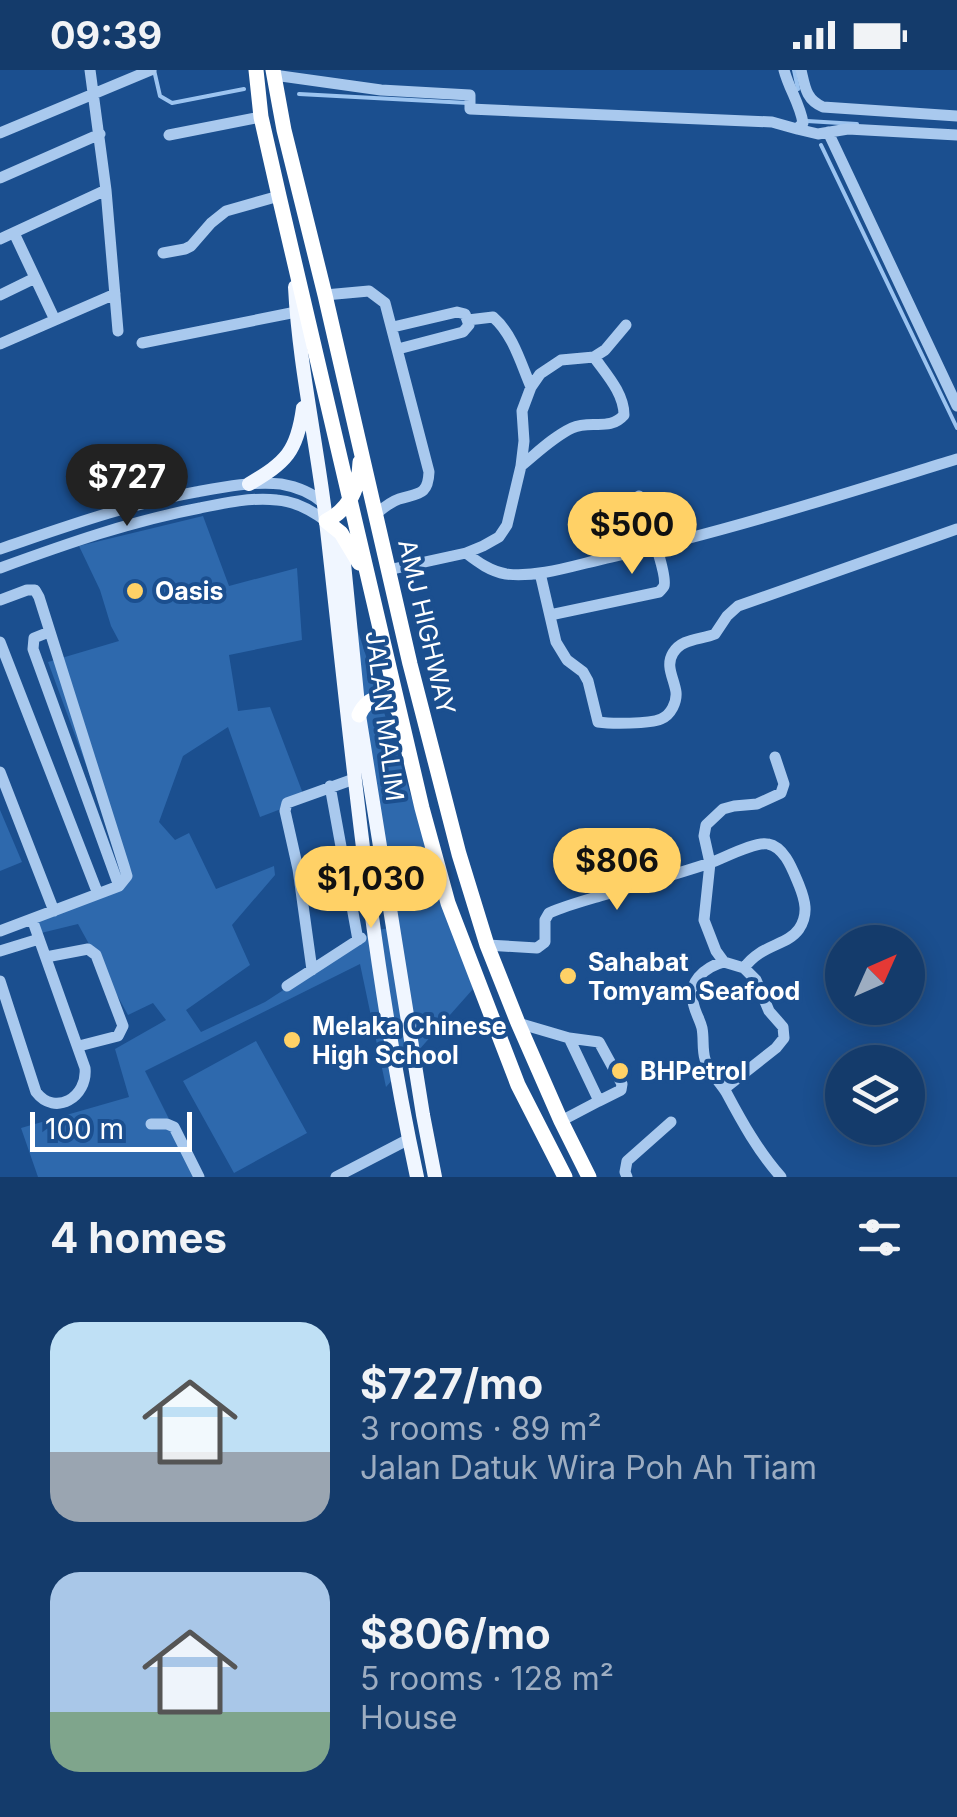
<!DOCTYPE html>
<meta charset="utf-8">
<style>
:root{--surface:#143b6b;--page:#1d4271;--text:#f1f3f6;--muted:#9dadc1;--line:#33557e;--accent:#ffd166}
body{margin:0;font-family:Inter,sans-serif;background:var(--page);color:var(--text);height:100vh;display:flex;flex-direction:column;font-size:38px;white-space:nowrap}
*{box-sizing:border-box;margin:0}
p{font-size:32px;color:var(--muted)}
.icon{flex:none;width:55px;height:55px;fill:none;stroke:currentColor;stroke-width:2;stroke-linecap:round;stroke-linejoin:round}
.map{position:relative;height:1107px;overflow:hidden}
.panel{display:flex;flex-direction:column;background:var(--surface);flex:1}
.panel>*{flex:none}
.needle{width:65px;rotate:45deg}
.buttons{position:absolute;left:825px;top:855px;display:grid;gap:20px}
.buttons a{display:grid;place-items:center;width:100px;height:100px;border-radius:50%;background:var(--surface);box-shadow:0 5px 25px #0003,0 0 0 2px var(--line);font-size:50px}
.scale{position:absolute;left:30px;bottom:25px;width:162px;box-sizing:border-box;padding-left:10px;border:5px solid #fff;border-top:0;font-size:28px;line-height:35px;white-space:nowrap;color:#fff;-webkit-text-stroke:8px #1b4f8f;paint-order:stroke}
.price{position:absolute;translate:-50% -85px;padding:0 22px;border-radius:35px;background:var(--accent);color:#111;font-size:32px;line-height:65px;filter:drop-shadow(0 2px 5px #0008)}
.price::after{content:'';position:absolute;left:50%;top:60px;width:30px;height:22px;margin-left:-15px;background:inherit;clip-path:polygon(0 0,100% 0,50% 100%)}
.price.current{background:#222;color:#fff}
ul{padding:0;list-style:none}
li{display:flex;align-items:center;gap:30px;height:250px;padding:0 50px}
li span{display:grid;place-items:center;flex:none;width:280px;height:200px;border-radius:30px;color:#555}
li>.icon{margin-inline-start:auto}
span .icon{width:120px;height:120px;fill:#fffc;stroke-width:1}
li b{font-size:42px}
h2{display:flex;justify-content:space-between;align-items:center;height:120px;padding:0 50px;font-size:42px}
.status{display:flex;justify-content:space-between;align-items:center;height:70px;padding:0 50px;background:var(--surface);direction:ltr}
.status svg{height:28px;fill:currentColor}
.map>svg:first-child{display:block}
.green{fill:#2e69ad}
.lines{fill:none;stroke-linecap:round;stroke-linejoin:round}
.stream{stroke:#9cc4f0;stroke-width:4}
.minor{stroke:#a9c9ee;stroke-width:11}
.major{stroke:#f0f6ff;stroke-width:14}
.highway{stroke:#fff;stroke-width:15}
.poi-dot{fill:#ffd166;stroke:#1b4f8f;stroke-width:4}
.labels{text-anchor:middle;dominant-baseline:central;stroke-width:8;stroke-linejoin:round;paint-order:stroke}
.poi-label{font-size:25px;font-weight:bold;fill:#fff;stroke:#1b4f8f;text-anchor:start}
.street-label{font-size:25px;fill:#fff;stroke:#1b4f8f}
</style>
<div class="status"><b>09:39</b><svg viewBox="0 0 49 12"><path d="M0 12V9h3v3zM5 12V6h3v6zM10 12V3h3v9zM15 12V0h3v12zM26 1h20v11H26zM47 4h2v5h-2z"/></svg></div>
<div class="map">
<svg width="957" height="1107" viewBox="0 0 957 1107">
<rect width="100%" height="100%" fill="#1b4f8f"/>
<!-- green -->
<path class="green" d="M203,446l26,70 68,-18 5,72 -73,15 9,56 32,-4 32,84v10l-42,16 -32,-90 -45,29 -24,66 16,18 14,-7 27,56 58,-23 1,9 -43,50 18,40 -64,45 15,22 64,-30 109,-71 19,-4 -45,-327 125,389 -87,98 -26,-123 -215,107 53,106h-160l-17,-49 108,-31 -14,-48 51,-29 -13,-17 -25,12 -50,-91 -37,9 -9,-14 95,-43 -79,-214 71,-21 -8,-15 -11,-36 -21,-44z
M0,740l22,52 -22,9z
M256,971l51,92 -73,40 -51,-92z"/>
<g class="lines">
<!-- stream -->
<path class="stream" d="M154,0l6,26 12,7 72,-14
M794,0l4,19
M299,24l169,9
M807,51l50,3
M821,75l136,283"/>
<!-- minor -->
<path class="minor" d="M90,0l16,120 12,141
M801,0c4,17 5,30 22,37l134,9
M274,5l107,15 89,5v14l302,13 25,7 6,-6c-3,-19 -14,-34 -19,-53
M797,59l21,5 30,-5 109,6
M828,62l129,274
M0,63l151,-63
M169,65l92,-18
M0,108l100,-44
M14,163l41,87
M0,169l106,-49
M163,183l22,-4 6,-3 20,-23 15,-12 53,-15
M0,225l35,-17
M325,225l44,-4 16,12 44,169c-1,24 -11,21 -30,27 -9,3 -16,9 -23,15
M468,250l25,-3c20,17 28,47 38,70
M393,257l64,-15 8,2 4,11 -6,7 -65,17
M142,273l154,-31
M0,274l115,-50
M521,396c16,-13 32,-29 51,-38 19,-9 37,4 52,-13 0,-22 -18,-41 -30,-58
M0,479c65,-22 128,-45 196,-57 27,-5 57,-11 85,-8 17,3 30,8 42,19
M466,483c13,10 24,18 40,21 34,4 72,-10 105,-17 117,-26 232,-63 346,-98
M0,498c66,-24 131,-47 200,-60 24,-5 52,-11 77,-8 18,1 34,10 49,21
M388,500l78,-17 17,-7 16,-9 8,-12 14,-59 3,-25 -2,-30 9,-24 9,-13 21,-14 33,-3 11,-7 21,-25
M540,503l16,69 11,18 16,12 5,9 10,41c13,2 51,2 63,-3 10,-4 16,-17 15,-27 -2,-14 -11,-26 -3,-39 9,-15 28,-13 42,-19l12,-18 11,-10 219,-77
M0,530l27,-10h8l4,7 85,269 3,10 -8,10
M550,545l109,-23c2,-2 4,-4 5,-6 4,-12 -20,-75 -25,-90
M49,562l-15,6 -1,11 86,237
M0,572l98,252
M0,702l54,139
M330,716l28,154
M0,861l119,-45
M487,875l50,3 8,-6v-22l4,-7c16,-7 34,-12 51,-17 37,-11 74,-21 110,-33 14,-5 45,-22 58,-19 17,3 25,27 31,41 6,15 10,29 0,44 -12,17 -38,15 -55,39
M0,881l39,-12
M46,887l42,-8 8,6 27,71 -5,10 -39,10
M724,892c-20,5 -38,21 -30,44 2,8 6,14 8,22 2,10 0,21 3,31 4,13 14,22 21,33 16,30 32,59 55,85
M312,900l-14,-101 -13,-58 2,-8 67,-24
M0,911l36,111c19,25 52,5 49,-24l-53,-149
M287,916l74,-48
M518,953l51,15 30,63 -38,20
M569,968l30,4 23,42 -1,6 -22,11
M724,1019l52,-41 8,-10 -1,-11 -14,-16 -13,-31 -12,-12 -20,-6 -8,-11 -12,-31 6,-57 -6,-27 2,-11 17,-16 11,-3 23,-2 24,-11 3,-9 -9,-27
M151,1054h16l7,3 25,50
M336,1107l73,-38
M627,1107l-2,-5 2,-11 44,-39"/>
<!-- major -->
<path class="major" d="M295,217c4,79 22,156 31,234 25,219 44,440 91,656
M249,414c37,-22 48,-32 54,-76
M341,463l18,182 64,400 12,62"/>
<!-- highway -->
<path class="highway" d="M256,0l5,47 18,79 143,612 26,95 70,182 47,92
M273,0l11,60 41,165 85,369 49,190 28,91 31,78 43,98 28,56
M359,493l-18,-30 -15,-12c24,-12 33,-33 34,-59
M359,645c9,-20 29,-24 40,-3"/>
</g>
<!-- markers -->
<g class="poi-dot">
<circle cx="135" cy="521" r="10"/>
<circle cx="568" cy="906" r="10"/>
<circle cx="292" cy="970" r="10"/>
<circle cx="620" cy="1001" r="10"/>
</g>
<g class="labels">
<!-- poi labels -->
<g class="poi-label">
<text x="155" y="521">Oasis</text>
<text x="588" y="892">Sahabat<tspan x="588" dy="29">Tomyam Seafood</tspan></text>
<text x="312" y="956">Melaka Chinese<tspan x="312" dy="29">High School</tspan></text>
<text x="640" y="1001">BHPetrol</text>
</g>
<!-- street labels -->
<g class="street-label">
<text transform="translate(427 557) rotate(77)">AMJ HIGHWAY</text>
<text transform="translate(385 646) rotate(83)">JALAN MALIM</text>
</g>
</g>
</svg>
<div class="buttons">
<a><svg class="needle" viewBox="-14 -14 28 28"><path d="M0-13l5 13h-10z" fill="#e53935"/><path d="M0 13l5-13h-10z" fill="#9dadc1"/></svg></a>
<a><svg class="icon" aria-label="layers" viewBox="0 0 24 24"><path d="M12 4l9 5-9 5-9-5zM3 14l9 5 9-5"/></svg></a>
</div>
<div class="scale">100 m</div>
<b class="price current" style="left:127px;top:459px">$727</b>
<b class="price" style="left:632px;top:507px">$500</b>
<b class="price" style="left:617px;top:843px">$806</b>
<b class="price" style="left:371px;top:861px">$1,030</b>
</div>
<section class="panel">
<h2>4 homes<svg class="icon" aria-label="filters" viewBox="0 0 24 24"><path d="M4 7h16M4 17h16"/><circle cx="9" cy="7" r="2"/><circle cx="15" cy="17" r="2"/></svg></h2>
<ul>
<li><span style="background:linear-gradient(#bfe0f5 65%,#9aa5b1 0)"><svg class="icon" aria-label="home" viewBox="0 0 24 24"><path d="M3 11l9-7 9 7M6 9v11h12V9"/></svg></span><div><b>$727/mo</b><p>3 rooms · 89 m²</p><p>Jalan Datuk Wira Poh Ah Tiam</p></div></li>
<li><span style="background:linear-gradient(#a9c7e8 70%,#7fa58c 0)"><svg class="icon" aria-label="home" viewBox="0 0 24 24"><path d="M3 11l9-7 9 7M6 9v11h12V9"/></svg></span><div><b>$806/mo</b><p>5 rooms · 128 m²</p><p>House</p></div></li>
</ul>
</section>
